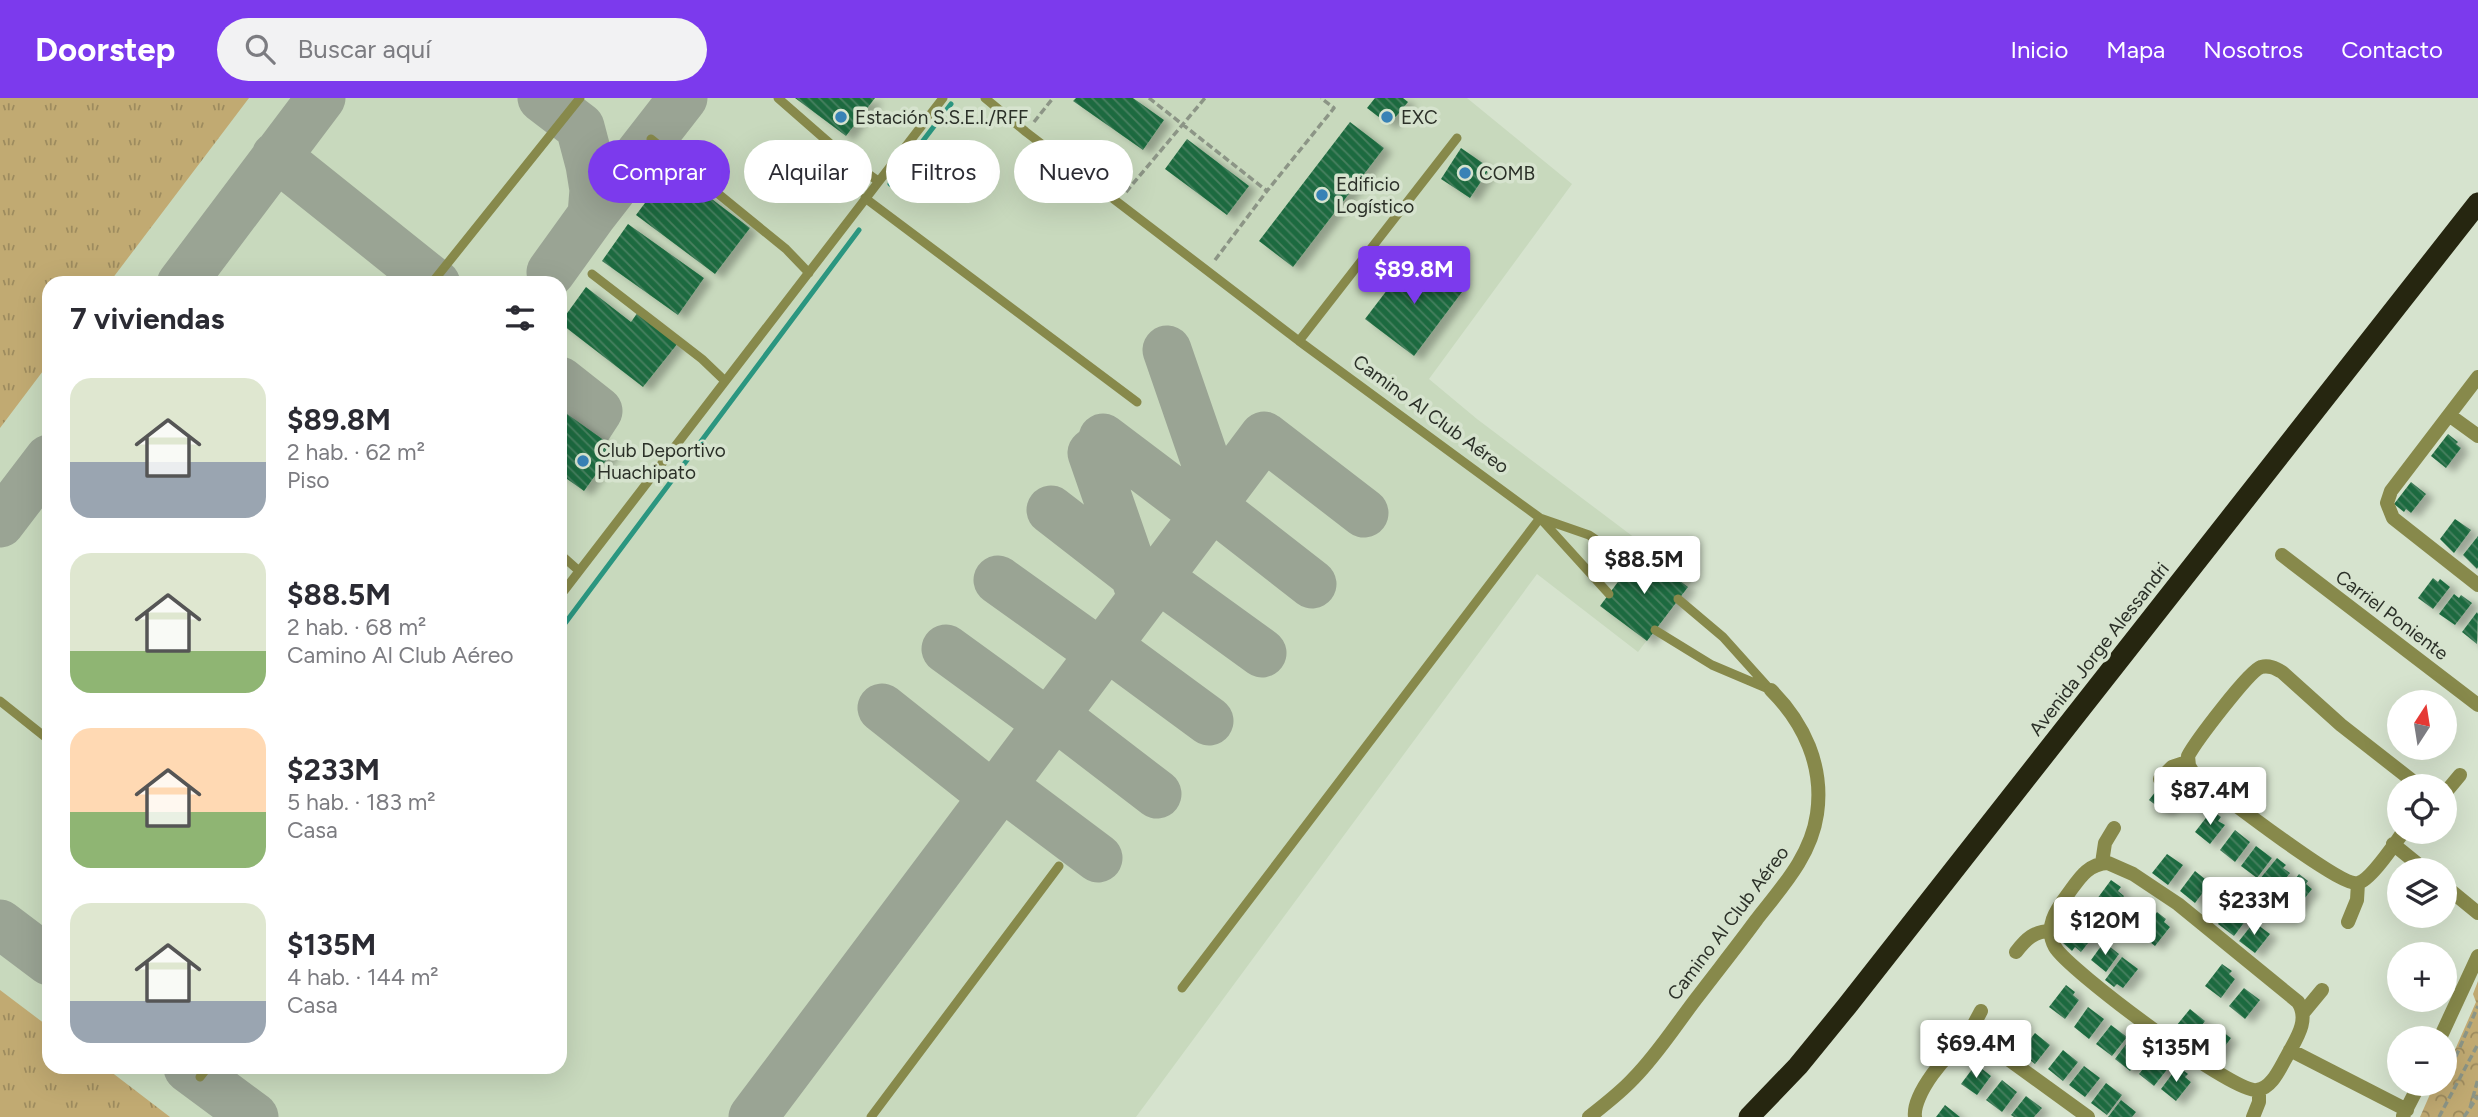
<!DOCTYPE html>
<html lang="es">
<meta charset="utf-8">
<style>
:root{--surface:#fff;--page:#f2f2f3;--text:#2b2b33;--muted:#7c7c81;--accent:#7c3aed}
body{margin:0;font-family:Figtree,sans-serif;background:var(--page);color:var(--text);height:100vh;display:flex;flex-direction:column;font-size:26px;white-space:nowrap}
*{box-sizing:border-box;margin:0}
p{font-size:23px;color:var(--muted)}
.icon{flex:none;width:38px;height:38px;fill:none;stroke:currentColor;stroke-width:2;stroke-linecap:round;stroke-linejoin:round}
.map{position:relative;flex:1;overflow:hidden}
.details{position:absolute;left:42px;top:178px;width:525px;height:798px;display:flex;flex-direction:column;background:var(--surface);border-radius:21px;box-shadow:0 7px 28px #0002}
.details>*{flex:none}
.top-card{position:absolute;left:588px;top:42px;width:665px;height:63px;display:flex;gap:14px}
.needle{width:46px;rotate:12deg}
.tools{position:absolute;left:2387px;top:592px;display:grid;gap:14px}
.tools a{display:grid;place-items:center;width:70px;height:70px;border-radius:50%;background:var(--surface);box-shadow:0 7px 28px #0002;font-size:35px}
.price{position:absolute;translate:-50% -60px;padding:0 16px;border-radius:7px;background:#fff;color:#222;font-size:23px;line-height:46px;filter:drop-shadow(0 2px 4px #0008)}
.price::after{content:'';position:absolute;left:50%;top:42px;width:21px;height:16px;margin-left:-10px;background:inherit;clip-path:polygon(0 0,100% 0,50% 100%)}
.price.active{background:var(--accent);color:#fff}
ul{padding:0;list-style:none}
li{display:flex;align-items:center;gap:21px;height:175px;padding:0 28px}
li span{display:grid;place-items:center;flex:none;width:196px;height:140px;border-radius:21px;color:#555}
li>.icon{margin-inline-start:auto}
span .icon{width:84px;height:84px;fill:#fffc;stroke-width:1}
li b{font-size:30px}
h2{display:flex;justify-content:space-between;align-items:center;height:84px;padding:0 28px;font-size:30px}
.chip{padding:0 24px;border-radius:32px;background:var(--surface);box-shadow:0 7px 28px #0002;font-size:24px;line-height:63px}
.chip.active{background:var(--accent);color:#fff}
header{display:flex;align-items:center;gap:42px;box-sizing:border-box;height:98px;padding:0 35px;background:var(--accent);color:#fff}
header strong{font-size:33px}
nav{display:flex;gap:38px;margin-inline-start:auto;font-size:24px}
.search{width:490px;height:63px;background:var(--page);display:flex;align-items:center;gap:18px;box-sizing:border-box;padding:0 24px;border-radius:38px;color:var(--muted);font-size:26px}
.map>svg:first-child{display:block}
.built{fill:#c8d9bd;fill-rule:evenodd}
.grass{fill:url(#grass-tufts)}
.park{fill:url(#park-crowns)}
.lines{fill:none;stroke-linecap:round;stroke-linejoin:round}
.stream{stroke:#2b9680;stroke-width:5}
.taxiway{stroke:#9aa494;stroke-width:49}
.building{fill:url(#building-back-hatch);filter:url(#shadow)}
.path{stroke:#8c9586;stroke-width:3.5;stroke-dasharray:7 3.5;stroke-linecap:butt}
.lane{stroke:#87894b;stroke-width:9}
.street{stroke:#87894b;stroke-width:14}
.highway{stroke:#262610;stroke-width:21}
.poi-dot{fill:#3882b6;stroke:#d6e3ce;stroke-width:2.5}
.labels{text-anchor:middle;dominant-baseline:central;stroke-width:7;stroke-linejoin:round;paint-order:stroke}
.poi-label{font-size:19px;fill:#2b3028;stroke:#d6e3ce;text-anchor:start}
.street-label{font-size:19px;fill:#2b3028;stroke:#d6e3ce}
</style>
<header>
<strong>Doorstep</strong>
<div class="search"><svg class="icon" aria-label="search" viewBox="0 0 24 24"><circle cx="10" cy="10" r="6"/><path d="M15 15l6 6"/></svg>Buscar aquí</div>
<nav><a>Inicio</a><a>Mapa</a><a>Nosotros</a><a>Contacto</a></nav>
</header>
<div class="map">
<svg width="2478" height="1019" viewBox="0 0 2478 1019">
<defs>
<pattern id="grass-tufts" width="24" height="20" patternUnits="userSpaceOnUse" patternTransform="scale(1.75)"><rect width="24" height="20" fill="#c1aa72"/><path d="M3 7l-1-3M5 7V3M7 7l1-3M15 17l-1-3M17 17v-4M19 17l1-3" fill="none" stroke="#9d8b5e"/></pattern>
<pattern id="park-crowns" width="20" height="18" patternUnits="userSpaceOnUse" patternTransform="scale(1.75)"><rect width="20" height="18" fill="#c1aa72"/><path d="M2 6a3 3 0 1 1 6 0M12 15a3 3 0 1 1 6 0" fill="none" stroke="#9d8b5e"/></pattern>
<pattern id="building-back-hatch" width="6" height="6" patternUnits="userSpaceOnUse" patternTransform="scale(1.75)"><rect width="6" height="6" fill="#1f6b40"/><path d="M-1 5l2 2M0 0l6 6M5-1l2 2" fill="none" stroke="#478060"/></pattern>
<filter id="shadow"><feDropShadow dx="8" dy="4.5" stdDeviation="3.5" flood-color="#0004"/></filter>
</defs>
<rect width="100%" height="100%" fill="#d6e3ce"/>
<!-- built -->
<path class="built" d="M0,0h1467l105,86 -143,195 48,40 215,162 -54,71 -101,-78 -401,543h-1136zM49,186h511v784h-511z"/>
<!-- grass -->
<path class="grass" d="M0,0h249l-140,185 -60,1v79l-49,65z
M0,892l49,37v41h57l64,49h-170z"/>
<!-- park -->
<path class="park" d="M2478,883v136h-58l15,-34h10v-14l2,-1 29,-66 -3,-8z"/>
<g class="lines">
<!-- stream -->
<path class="stream" d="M890,86l61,-80
M560,532l299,-400"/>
<!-- taxiway -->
<path class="taxiway" d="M542,0l38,29 10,38 4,25 -2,25 -41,57
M276,58l160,128
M592,117l91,-117
M181,186l140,-186
M1167,252l51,148
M560,283l38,30 -11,17
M1103,340l102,77
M1092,355l50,144
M1212,408l100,78
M1051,412l85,66
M0,425l49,-64
M1157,479l105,76
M998,482l102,73
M1107,548l102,75
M946,551l103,75
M882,610l111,88
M1054,617l103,79
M1002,688l96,72
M0,826l49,37
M188,970l66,49
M753,1019l511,-681 100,77"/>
</g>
<!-- building -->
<path class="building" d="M795,0h80l-29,38z
M1076,0h57l31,22 -21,30 -70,-49z
M1375,0h28l5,4 -19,23 -22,-17z
M1350,24l34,26 -91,119 -34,-26z
M1187,41l62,47 -22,29 -62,-46z
M1461,50l29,20 -20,30 -29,-19z
M671,70l79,60 -35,46 -79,-59z
M628,126l76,54 -26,37 -76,-54z
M1413,158l49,36 -48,64 -49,-37z
M586,189l45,35 7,-10 40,31 -35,44 -83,-64z
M560,311l55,39 -31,43 -24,-17z
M2448,336l10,8 -2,2 5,4 -15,20 -15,-12z
M2411,384l15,12 -15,19 -5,-4 -2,3 -10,-8z
M2455,421l16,11 -17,23 -14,-14z
M2478,438v31l-1,2 -14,-14z
M1641,453l47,36 -41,54 -47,-35z
M2433,480l5,4 2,-3 10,8 -17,22 -15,-11z
M2454,496l5,4 2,-3 11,8 -17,22 -16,-11z
M2477,514l1,2 -1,30 -15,-12z
M2166,680l10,7 -3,4 6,4 -14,19 -16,-12z
M2212,712l9,7 -3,4 7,4 -15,19 -15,-12z
M2235,732l15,12 -15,20 -15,-12z
M2256,748l16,12 -15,20 -16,-12z
M2167,756l16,11 -15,20 -16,-12z
M2277,760l9,7 -3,3 7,5 -15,19 -16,-12z
M2195,773l15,12 -15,20 -15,-12z
M2299,776l9,7 -2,3 6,5 -15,19 -15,-12z
M2111,782l10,7 -3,4 6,5 -14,18 -16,-11z
M2133,805l15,12 -13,17 -15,-11z
M2233,806l16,12 -15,20 -16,-12z
M2157,814l9,7 -2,3 6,5 -15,19 -15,-12z
M2080,823l16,12 -15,19 -6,-5 -3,4 -9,-8z
M2254,824l16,12 -15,19 -16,-12z
M2104,844l15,12 -13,18 -15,-12z
M2122,859l16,12 -15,19 -6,-4 -3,3 -9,-7z
M2222,866l10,7 -3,3 6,5 -14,19 -16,-12z
M2066,887l9,7 -2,3 6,5 -14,19 -16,-12z
M2244,890l16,12 -15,19 -16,-13z
M2088,909l16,12 -15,20 -15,-12z
M2190,911l15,12 -14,19 -6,-5 -3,3 -10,-7z
M2111,927l16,12 -15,19 -16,-12z
M2215,928l16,12 -14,19 -17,-13z
M2035,935l15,12 -15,19 -15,-12z
M2132,938l10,7 -3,4 6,5 -15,19 -15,-12z
M2063,952l15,12 -15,19 -15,-12z
M2156,954l9,7 -2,4 6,4 -15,19 -15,-12z
M1976,966l15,12 -14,19 -16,-11z
M2084,968l16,12 -15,19 -16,-12z
M2178,968l10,8 -3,3 6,5 -15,19 -15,-12z
M2002,982l15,12 -15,20 -16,-12z
M2106,985l16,12 -15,20 -16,-12z
M2026,998l16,12 -8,9h-20l-3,-2z
M2121,1002l15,12 -4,5h-24z
M1945,1007l15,12h-24z"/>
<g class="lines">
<!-- path -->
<path class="path" d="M1149,0l118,93 67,-83 -13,-10
M1034,24l19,-24
M1126,94l79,-94
M1215,162l52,-69
M2445,976l4,-2 29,-66
M2470,1010l8,-29
M2439,1019l39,-73
M2464,1019l14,-21"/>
<!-- lane -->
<path class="lane" d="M778,0l72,63 28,20
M985,0l41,34 273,209 158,-203
M651,41l135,110 23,24
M865,100l272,204
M592,176l110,85 23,22
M431,186l149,-186
M1299,243l241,177 69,76
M1540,420l49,17 43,29
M560,456l18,16
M560,498l383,-498
M1678,501l45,38 44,49
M1655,532l57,35 59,25
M0,603l49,39
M1182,890l358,-470
M200,979l7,-9
M871,1019l188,-251"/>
<!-- street -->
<path class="street" d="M2478,279l-87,114 -4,12 6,15 85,67
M2449,317l29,21
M2282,457l196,150
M2160,681l12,-12 15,-5
M2445,695l15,-18
M2404,733c-9,12 -33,49 -46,52 -19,4 -141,-93 -164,-109l-5,-8 -1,-10c8,-15 61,-85 73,-89 8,-2 14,1 21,5l59,53 78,61
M2393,746l32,26
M2102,765l3,-20 9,-15
M2108,765l25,11 45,30 120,98c12,18 -2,37 -11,54 -7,12 -15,32 -30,34 -23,4 -189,-120 -202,-143 -11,-20 1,-37 13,-53 11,-15 19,-30 40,-31z
M2445,788l33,27
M2348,824l9,-22 1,-17
M2016,854c10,-13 18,-21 35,-21
M2303,915l19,-23
M2440,940l38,-82
M1971,944l1,-14 9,-17
M2290,952l117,60
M2403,1018l17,-33
M1589,1019c15,-12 31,-24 44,-38 25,-25 44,-56 66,-84 19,-25 39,-50 58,-76 25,-32 54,-63 60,-105 7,-48 -13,-91 -46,-124
M1915,1019c-3,-21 32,-68 52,-74 10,-2 18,1 26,5l95,69
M2253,1019l6,-15v-12"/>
<!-- highway -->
<path class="highway" d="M1749,1019l49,-51 49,-60 631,-803"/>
</g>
<!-- markers -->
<g class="poi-dot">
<circle cx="841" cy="19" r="7"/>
<circle cx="1387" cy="19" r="7"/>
<circle cx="1465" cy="75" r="7"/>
<circle cx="1322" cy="97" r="7"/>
<circle cx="583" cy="363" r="7"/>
</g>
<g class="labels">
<!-- poi labels -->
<g class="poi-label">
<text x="855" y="19">Estación S.S.E.I./RFF</text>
<text x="1401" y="19">EXC</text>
<text x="1479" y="75">COMB</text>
<text x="1336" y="86">Edificio<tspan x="1336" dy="22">Logístico</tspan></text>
<text x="597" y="352">Club Deportivo<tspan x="597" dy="22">Huachipato</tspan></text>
</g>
<!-- street labels -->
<g class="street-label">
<text transform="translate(1431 316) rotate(36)">Camino Al Club Aéreo</text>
<text transform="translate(2392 517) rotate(37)">Carriel Poniente</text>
<text transform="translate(2099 551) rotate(-52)">Avenida Jorge Alessandri</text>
<text transform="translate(1728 825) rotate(-53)">Camino Al Club Aéreo</text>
</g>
</g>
</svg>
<div class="tools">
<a><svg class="needle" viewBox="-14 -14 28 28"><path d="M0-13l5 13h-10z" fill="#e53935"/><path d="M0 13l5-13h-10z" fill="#7c7c81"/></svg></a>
<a><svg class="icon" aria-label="locate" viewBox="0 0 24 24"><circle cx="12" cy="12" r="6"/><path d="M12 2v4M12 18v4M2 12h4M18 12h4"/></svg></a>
<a><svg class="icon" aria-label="layers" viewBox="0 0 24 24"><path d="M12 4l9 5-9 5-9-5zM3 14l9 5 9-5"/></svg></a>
<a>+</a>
<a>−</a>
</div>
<b class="price active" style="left:1414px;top:208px">$89.8M</b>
<b class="price" style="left:1644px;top:498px">$88.5M</b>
<b class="price" style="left:2210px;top:729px">$87.4M</b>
<b class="price" style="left:2254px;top:839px">$233M</b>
<b class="price" style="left:2105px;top:859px">$120M</b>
<b class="price" style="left:1976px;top:982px">$69.4M</b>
<b class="price" style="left:2176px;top:986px">$135M</b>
<div class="top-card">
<a class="chip active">Comprar</a>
<a class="chip">Alquilar</a>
<a class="chip">Filtros</a>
<a class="chip">Nuevo</a>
</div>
<section class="details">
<h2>7 viviendas<svg class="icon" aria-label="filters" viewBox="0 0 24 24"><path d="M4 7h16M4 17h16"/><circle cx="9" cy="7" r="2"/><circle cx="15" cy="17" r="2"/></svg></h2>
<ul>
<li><span style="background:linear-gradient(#dfe7d0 60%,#9aa5b1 0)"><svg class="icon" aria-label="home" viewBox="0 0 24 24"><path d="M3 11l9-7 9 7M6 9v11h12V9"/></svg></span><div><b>$89.8M</b><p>2 hab. · 62 m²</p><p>Piso</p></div></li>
<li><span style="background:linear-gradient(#dfe7d0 70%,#8fb573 0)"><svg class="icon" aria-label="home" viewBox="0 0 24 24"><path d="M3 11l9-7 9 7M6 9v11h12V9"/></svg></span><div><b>$88.5M</b><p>2 hab. · 68 m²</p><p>Camino Al Club Aéreo</p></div></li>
<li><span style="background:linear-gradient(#ffd9b3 60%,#8fb573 0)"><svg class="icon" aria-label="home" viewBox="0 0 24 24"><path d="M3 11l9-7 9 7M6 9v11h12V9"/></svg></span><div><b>$233M</b><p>5 hab. · 183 m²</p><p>Casa</p></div></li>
<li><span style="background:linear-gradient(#dfe7d0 70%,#9aa5b1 0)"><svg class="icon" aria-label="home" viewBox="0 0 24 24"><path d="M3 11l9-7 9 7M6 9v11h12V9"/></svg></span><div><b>$135M</b><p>4 hab. · 144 m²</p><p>Casa</p></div></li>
</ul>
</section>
</div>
